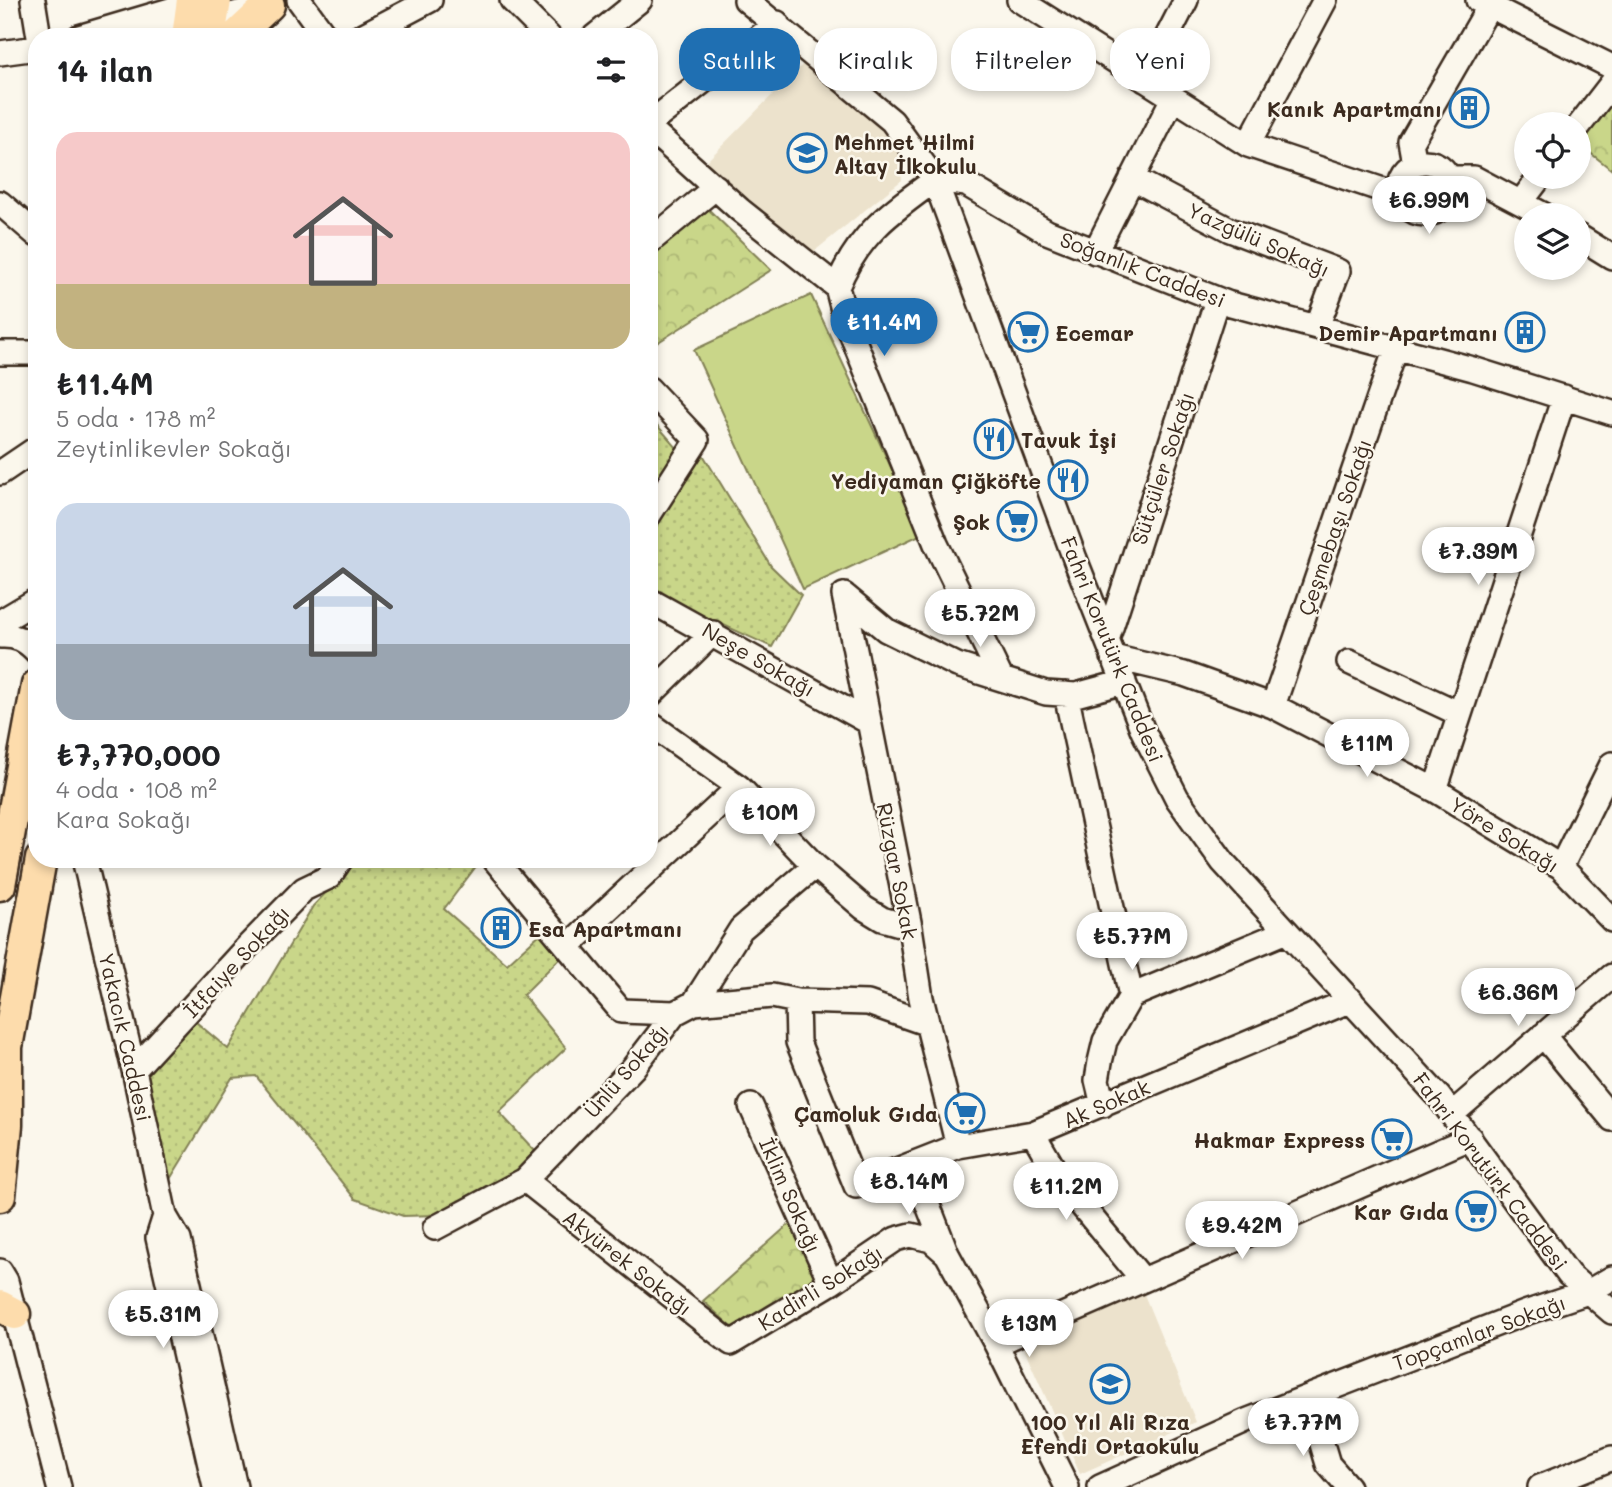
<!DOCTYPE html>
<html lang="tr">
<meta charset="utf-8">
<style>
:root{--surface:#fff;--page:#f6f6f6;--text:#202124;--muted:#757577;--accent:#1f6fb2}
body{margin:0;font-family:Mali,sans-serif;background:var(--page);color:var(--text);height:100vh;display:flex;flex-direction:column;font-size:26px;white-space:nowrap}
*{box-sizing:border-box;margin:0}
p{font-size:23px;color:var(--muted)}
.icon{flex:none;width:38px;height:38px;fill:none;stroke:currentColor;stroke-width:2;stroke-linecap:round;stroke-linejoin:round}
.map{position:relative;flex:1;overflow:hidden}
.sheet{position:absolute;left:28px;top:28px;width:630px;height:840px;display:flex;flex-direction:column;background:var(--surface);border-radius:28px;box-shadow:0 4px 10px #0003}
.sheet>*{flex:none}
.hud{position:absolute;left:679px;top:28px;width:665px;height:63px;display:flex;gap:14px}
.fabs{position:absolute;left:1514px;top:112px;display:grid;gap:14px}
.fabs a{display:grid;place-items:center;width:77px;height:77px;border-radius:50%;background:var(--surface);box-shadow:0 4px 10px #0003;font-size:35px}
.price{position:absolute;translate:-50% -60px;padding:0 16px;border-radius:24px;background:#fff;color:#222;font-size:23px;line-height:46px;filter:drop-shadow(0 2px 4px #0008)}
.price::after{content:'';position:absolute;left:50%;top:42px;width:21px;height:16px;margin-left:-10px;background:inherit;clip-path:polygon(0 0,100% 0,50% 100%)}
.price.on{background:var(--accent);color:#fff}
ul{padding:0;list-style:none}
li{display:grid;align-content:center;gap:14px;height:371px;padding:0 28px}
li span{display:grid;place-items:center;height:217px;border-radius:21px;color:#555}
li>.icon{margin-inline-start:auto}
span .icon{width:126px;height:126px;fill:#fffc;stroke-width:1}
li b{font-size:30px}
h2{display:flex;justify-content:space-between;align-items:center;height:84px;padding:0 28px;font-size:30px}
.pill{padding:0 24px;border-radius:28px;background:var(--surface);box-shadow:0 4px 10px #0003;font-size:24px;line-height:63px}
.pill.on{background:var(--accent);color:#fff}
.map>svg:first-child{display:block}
.built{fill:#ece2cc}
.grass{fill:url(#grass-dots);stroke:#828054;stroke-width:2}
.park{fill:url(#park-crowns);stroke:#828054;stroke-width:2}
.pitch{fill:#c9d689;stroke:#828054;stroke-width:2}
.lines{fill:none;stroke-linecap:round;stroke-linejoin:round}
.minor-casing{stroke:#3b2a1e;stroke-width:28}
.major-casing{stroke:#3b2a1e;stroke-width:35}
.minor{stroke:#fbf7ec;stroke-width:23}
.major{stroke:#fddcac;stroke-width:30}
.labels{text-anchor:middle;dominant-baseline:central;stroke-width:5;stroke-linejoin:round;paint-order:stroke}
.poi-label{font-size:21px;font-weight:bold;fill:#3b2a1e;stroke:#fbf7ec;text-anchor:end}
.street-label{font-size:21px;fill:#3b2a1e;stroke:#fbf7ec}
</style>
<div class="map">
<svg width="1612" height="1487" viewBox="0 0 1612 1487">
<defs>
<pattern id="grass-dots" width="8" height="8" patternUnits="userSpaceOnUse" patternTransform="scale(1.75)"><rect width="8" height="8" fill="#c9d689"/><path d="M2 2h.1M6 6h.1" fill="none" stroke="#aeb876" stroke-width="1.8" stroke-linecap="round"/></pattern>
<pattern id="park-crowns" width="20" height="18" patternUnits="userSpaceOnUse" patternTransform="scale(1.75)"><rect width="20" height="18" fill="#c9d689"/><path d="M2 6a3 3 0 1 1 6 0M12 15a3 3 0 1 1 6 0" fill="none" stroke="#aeb876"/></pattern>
</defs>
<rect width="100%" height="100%" fill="#fbf7ec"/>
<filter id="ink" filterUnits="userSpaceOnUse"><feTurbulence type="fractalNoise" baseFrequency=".0143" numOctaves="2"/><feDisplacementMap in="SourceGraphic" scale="14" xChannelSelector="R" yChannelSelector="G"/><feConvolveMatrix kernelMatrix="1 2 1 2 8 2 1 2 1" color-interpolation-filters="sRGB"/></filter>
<g filter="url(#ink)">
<!-- built -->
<path class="built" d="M809,58l89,81 4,41 -96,78 -105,-91z
M1141,1287l55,135 -116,52 -57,-128z"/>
<!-- grass -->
<path class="grass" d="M649,416l29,33 -29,45z
M702,453l69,113 30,29 -29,52 -123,-56v-53z
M358,859h115l4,6 -33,44 63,55 35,-32 21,23 -40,40 43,53 -67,64 36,39 -23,25 -74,39 -35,1 -48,-17 -99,-123 -24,2 -68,111 -18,-122 44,-50 38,32 85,-143z"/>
<!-- park -->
<path class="park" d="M1612,103v67l-33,-26z
M704,205l67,65 -122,78v-96z
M796,1218l30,56 -91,56 -32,-29z"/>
<!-- pitch -->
<path class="pitch" d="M811,295l111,239 -119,55 -109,-239z"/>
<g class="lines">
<!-- minor casing -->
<g class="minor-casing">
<path id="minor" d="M33,0l6,37
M299,0l27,37
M512,0l37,37
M746,0l146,121 43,59 140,379 68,172 34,67 46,64 216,235 130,178 43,37
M1019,0l229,145 153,51
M1478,0l134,67
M79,37l125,-37
M147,37l119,-31
M360,37l70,-37
M594,37l46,-37
M0,53l37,-5
M1145,80l41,-80
M649,124l128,-101
M1578,127l34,-44
M649,128l91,82 97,77 8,31 91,226 65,134
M1248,145l77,-145
M1399 188a26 26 0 1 1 52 0a26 26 0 1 1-52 0Z
M1415,164l-4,-22 82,-142
M1132,178l98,52 108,41 -21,56
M1450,178h24l70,37
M935,180l31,4 81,48 180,71 246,66 139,44
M1521,202l19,-25
M0,203l37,32
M1578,236l34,21
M649,242l67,-55
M1095,252l78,-154
M837,287c21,-52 53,-75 98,-107
M0,353h37
M649,389l48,51 -48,75
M0,473l37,-25
M844,595l66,332 11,71 37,148
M844,595l42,35 71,35 89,28 30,2 48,-13
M649,600l218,121
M0,622l37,-22
M0,636c16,-1 26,4 37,16
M1108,637l109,-337
M1113,657l71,17 89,32 162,84 126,77 51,53
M1349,662l111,52
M1066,694l65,302
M649,696l64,-63
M1273,706l123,-358
M649,723l90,64 76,79 49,42 18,11 28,8
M1435,790l129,-393
M84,859l50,211 31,146 14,24 56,247
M494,859l127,152 54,2
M1561,867l51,-103
M568,946l171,-159
M797,1001l1,41 58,144 102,-40 75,-13 318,-133
M694,1003l47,-74 74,-63
M1543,1035l69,84
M134,1070l113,-123 57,-58 25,-12 12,-18
M1103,1105l-6,-25 3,-18 5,-21 26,-45 154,-64
M751,1106l80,177
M1452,1114l160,-138
M1033,1133l26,45 84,102
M912,1164l35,90 49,90 71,143
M525,1180l206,163 100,-60 65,-44 15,-4 20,5 16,14
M165,1216l-7,22 57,249
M435,1228l90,-48 108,-112 42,-55 19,-10 78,-7 25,5 71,2 60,21
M0,1271l6,10 53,206
M996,1344l474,-206
M1308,1397l20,67 20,23
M1100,1487l146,-66 279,-108 63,-21 24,-14
M1540,1487l72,-29"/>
</g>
<!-- major casing -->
<g class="major-casing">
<path id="major" d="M187,37l5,-37
M210,37l6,-37
M235,37l34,-32
M0,885l37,-200
M0,1196l7,-71v-78l34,-188
M0,1306l15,8"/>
</g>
<!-- minor -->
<use href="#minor" class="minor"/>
<!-- major -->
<use href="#major" class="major"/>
</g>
</g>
<!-- icons -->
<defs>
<g id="building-ring" transform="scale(2.0125)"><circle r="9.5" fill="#fbf7ec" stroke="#1f6fb2" stroke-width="1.5"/><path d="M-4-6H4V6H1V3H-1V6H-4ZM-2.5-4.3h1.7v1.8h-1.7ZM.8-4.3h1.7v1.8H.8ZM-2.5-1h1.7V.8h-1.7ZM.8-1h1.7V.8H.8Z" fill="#1f6fb2"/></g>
<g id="school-ring" transform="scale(2.0125)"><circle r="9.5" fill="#fbf7ec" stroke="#1f6fb2" stroke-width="1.5"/><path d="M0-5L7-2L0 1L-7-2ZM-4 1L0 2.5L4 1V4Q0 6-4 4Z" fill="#1f6fb2"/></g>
<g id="supermarket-ring" transform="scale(2.0125)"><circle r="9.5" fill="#fbf7ec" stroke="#1f6fb2" stroke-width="1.5"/><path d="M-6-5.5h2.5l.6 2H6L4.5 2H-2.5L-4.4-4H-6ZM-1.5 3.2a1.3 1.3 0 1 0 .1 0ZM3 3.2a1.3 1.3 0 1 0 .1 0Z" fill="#1f6fb2"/></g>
<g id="restaurant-ring" transform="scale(2.0125)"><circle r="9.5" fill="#fbf7ec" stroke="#1f6fb2" stroke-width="1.5"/><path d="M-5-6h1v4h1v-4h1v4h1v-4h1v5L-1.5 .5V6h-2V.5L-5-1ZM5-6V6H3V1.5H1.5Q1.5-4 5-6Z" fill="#1f6fb2"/></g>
</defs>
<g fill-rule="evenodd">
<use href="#building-ring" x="1469" y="108"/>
<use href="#school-ring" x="807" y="153"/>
<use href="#supermarket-ring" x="1028" y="332"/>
<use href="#building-ring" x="1525" y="332"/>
<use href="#restaurant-ring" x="994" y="439"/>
<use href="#restaurant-ring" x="1068" y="480"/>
<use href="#supermarket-ring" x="1017" y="521"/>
<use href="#building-ring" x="501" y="928"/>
<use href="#supermarket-ring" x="965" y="1113"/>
<use href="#supermarket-ring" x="1392" y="1139"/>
<use href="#supermarket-ring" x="1476" y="1211"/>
<use href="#school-ring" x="1110" y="1384"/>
</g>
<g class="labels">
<!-- poi labels -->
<g class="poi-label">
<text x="1442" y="108">Kanık Apartmanı</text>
<text x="834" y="141" text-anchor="start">Mehmet Hilmi<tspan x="834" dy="24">Altay İlkokulu</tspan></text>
<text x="1055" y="332" text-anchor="start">Ecemar</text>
<text x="1498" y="332">Demir Apartmanı</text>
<text x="1021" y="439" text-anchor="start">Tavuk İşi</text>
<text x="1041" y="480">Yediyaman Çiğköfte</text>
<text x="990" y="521">Şok</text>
<text x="528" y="928" text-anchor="start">Esa Apartmanı</text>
<text x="938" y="1113">Çamoluk Gıda</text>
<text x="1365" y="1139">Hakmar Express</text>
<text x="1449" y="1211">Kar Gıda</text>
<text x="1110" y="1421" text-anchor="middle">100 Yıl Ali Rıza<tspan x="1110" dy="24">Efendi Ortaokulu</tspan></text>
</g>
<!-- street labels -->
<g class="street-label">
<text transform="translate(1259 239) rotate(24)">Yazgülü Sokağı</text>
<text transform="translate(1143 269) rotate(21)">Soğanlık Caddesi</text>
<text transform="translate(1162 468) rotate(-72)">Sütçüler Sokağı</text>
<text transform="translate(1334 527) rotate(-71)">Çeşmebaşı Sokağı</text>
<text transform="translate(1113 649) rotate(68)">Fahri Korutürk Caddesi</text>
<text transform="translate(759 659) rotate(30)">Neşe Sokağı</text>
<text transform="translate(1505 834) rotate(32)">Yöre Sokağı</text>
<text transform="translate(898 871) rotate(79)">Rüzgar Sokak</text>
<text transform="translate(236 961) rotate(-47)">İtfaiye Sokağı</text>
<text transform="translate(126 1037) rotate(77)">Yakacık Caddesi</text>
<text transform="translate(626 1070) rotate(-49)">Ünlü Sokağı</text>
<text transform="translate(1106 1103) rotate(-23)">Ak Sokak</text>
<text transform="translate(1491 1171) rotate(53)">Fahri Korutürk Caddesi</text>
<text transform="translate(791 1195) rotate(66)">İklim Sokağı</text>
<text transform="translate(628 1262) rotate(38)">Akyürek Sokağı</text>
<text transform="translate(820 1287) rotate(-32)">Kadirli Sokağı</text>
<text transform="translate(1479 1332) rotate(-20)">Topçamlar Sokağı</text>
</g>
</g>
</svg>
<div class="fabs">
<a><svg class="icon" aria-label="locate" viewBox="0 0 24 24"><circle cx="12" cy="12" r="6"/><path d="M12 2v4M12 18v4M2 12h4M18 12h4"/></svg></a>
<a><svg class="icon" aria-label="layers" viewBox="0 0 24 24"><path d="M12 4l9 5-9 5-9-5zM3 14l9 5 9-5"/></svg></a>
</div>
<b class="price" style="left:1429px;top:236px">₺6.99M</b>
<b class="price on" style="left:884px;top:358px">₺11.4M</b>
<b class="price" style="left:1478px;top:587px">₺7.39M</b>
<b class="price" style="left:980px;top:649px">₺5.72M</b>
<b class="price" style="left:1367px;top:779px">₺11M</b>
<b class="price" style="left:770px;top:848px">₺10M</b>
<b class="price" style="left:1132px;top:972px">₺5.77M</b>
<b class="price" style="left:1518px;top:1028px">₺6.36M</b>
<b class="price" style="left:909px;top:1217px">₺8.14M</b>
<b class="price" style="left:1066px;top:1222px">₺11.2M</b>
<b class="price" style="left:1242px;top:1261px">₺9.42M</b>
<b class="price" style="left:163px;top:1350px">₺5.31M</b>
<b class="price" style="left:1029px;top:1359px">₺13M</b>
<b class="price" style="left:1303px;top:1458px">₺7.77M</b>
<div class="hud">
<a class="pill on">Satılık</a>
<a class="pill">Kiralık</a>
<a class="pill">Filtreler</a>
<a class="pill">Yeni</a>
</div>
<section class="sheet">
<h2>14 ilan<svg class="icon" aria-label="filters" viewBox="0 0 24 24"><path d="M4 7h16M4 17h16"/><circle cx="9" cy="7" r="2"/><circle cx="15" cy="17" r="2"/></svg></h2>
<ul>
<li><span style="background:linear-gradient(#f6c9c9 70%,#c2b280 0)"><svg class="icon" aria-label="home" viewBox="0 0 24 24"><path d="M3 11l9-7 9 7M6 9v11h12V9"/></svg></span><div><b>₺11.4M</b><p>5 oda · 178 m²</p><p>Zeytinlikevler Sokağı</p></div></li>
<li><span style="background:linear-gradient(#c9d6e8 65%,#9aa5b1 0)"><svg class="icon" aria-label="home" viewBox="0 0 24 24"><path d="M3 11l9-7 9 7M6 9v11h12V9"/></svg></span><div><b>₺7,770,000</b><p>4 oda · 108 m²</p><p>Kara Sokağı</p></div></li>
</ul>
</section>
</div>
